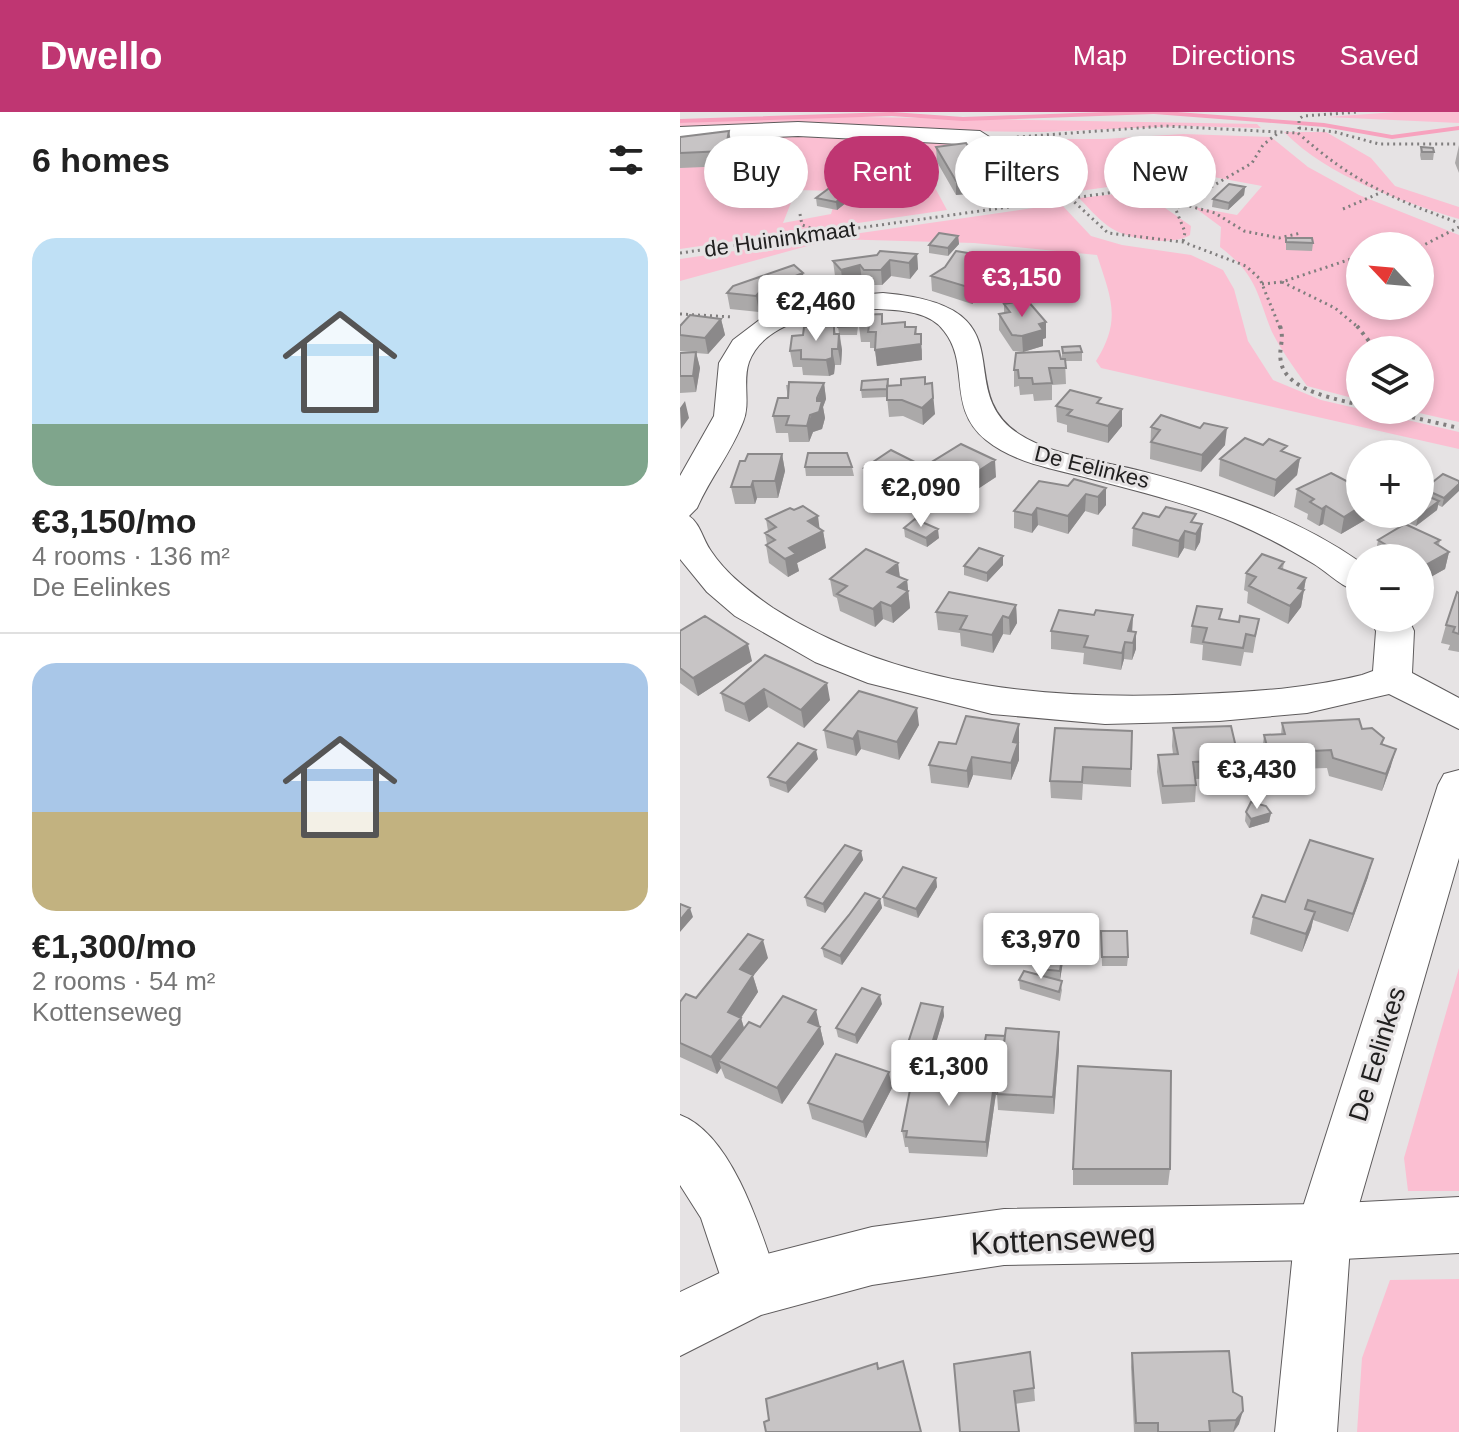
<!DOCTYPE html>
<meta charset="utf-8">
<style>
:root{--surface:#fff;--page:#f6f6f6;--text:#222;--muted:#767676;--line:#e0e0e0;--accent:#bf3672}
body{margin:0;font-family:Arial,sans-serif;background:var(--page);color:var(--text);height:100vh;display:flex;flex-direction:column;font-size:30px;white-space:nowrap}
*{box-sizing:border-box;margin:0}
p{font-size:26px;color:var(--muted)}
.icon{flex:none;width:44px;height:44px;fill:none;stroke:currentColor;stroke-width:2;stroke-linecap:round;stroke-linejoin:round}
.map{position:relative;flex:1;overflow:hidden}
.panel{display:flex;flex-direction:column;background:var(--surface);width:680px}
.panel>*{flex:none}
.guide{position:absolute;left:24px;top:24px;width:634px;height:72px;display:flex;gap:16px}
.needle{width:52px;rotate:296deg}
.fabs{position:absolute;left:666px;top:120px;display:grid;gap:16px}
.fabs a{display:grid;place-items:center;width:88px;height:88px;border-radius:50%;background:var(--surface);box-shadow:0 4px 12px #0003;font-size:40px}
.price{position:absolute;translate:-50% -68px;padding:0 18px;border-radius:8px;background:#fff;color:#222;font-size:26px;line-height:52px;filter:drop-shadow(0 2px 4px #0008)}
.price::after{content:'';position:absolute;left:50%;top:48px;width:24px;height:18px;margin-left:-12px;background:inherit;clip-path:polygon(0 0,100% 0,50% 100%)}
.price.current{background:var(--accent);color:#fff}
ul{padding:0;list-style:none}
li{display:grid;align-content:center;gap:16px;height:424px;padding:0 32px}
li+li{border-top:2px solid var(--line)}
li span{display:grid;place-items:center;height:248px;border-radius:24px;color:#555}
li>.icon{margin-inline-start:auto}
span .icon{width:144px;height:144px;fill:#fffc;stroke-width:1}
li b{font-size:34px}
h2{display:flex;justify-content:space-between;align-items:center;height:96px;padding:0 32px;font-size:34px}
.chip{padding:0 28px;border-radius:36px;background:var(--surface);box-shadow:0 4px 12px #0003;font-size:28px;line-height:72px}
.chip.current{background:var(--accent);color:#fff}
header{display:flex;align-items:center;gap:48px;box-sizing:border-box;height:112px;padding:0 40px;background:var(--accent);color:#fff}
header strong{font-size:38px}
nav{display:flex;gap:44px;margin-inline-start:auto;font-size:28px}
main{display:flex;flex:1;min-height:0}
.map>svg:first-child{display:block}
.green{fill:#fbbfd2;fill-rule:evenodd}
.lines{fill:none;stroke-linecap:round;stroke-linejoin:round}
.stream{fill:#f7a2be;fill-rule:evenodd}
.street-casing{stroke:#5e5b5c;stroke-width:2}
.secondary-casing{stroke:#5e5b5c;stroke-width:2}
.path-far1{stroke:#807e7e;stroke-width:3;stroke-dasharray:2 4;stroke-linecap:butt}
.path{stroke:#807e7e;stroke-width:4;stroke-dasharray:3 5;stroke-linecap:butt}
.street{fill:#fff;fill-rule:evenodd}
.secondary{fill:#fff;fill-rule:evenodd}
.wall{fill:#aba9a9}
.shaded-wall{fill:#8b898a}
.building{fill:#c7c4c5;stroke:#8b898a;stroke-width:2}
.labels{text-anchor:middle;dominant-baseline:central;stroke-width:6;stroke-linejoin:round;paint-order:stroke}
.far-street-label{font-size:22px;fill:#212020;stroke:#e6e3e4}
.street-label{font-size:26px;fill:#212020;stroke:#e6e3e4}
.near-street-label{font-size:32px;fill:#212020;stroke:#e6e3e4}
</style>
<header>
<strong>Dwello</strong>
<nav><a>Map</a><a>Directions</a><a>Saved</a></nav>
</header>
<main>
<section class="panel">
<h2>6 homes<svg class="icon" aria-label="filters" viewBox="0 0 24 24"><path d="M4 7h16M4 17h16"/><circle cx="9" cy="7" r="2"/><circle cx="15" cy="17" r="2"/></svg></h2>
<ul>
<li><span style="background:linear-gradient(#bfe0f5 75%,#7fa58c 0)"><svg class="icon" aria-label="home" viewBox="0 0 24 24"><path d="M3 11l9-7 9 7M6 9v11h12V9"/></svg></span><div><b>€3,150/mo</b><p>4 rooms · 136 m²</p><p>De Eelinkes</p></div></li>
<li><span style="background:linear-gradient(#a9c7e8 60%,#c2b280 0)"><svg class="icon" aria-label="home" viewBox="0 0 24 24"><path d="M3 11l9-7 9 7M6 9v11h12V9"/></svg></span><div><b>€1,300/mo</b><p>2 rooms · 54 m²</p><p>Kottenseweg</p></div></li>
</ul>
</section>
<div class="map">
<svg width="779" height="1320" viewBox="0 0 779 1320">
<rect width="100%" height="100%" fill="#e6e3e4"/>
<!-- green -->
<path class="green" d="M716,0h63v11l-132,-6z
M125,4l452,8 4,4 -80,-2 -138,6 -363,-5v-4z
M133,19l158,9 6,15 -57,5 27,50 -267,39v-114zM116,78l42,1 -7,23 -48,9z
M604,20h42l45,26 24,28 64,21v12c-61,-19 -129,-41 -175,-87z
M503,22l88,3 37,30 51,28 100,40v187l-53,-12h14v-60h-60v50l-53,-14c-12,-17 -26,-36 -35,-54 -16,-40 -15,-57 -52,-85l1,-20 -27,-20 43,8 25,-29 -54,-10 -18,17 -10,2 -58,-10 -85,12 -43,-58h110zM680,134h60v60h-60z
M444,81l34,10 33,23 -1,9c-19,12 -65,4 -82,-9 -11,-8 -20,-19 -29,-28z
M381,92l30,32 31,9 69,10 32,15 11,19 14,52 25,39 48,20 138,32v17l-358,-81 -5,-7c26,-41 15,-63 1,-106l-123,-12 -141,-4 -153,42v-22z
M779,856v223h-51l-4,-33z
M779,1167v153h-102l5,-74 28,-78z"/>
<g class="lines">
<!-- stream -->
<path class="stream" d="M212,0l71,5 143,-5h71l147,11 68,12 67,-9v4l-67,9 -68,-12 -170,-13 -191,7 -71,-5 -212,7v-4z"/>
<!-- street casing -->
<g class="street-casing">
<path id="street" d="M118,10l182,9 11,7 -11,7 -182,-9 -118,5v-14z
M203,181c152,13 65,94 136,141 34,22 83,27 122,37 77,20 153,45 219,91v30c-18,-4 -30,-18 -46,-28 -26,-16 -53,-30 -81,-42 -46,-19 -96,-31 -145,-44 -34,-9 -74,-15 -102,-38 -40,-33 -15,-75 -42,-109 -14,-20 -45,-21 -67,-22 -40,0 -112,9 -128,53 -7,20 2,41 -6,60 -12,31 -33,56 -46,86l-8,8c11,7 14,24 22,35 15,23 39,41 62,57 127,81 281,93 427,86 55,-2 109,-6 162,-19l11,-4 3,-40 -6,-13h38l6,13 -2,42 47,25v31l-70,-35 -82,19 -88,8 -114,3 -113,-10 -124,-31 -53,-21 -80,-46 -28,-24 -27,-33v-83l34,-60 5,-53 14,-23 33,-25 55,-17z
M779,658v88l-108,374 -14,200h-62l20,-200 143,-447 6,-11z
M0,1003c54,20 83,122 100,173l-9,20 -20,8 -20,-8 -30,-90 -21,-33z"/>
</g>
<!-- secondary casing -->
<g class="secondary-casing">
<path id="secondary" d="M779,1085v56l-136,7 -319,5 -132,20 -111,30 -81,41v-64l71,-34 121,-31 132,-18 319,-5z"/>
</g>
<!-- path-far1 -->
<path class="path-far1" d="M619,16l36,4 44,12h80
M619,17v-10l4,-3 56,-4
M618,21c55,49 93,65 161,90
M325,26l160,-12 133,7
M315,46l33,43
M390,86l38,35 75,9 63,24 14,13 20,49
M500,93l72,-42 11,-18 15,-12
M499,94l-3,4 9,22 -2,10
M663,97l37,-16
M120,102l2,11 20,7
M740,135l39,-20
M0,141l450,-63 85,23 29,18 35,7 22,-5
M602,170l53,26 24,20
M582,172l20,-2 78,-26
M0,202l53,3"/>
<!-- path -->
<path class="path" d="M600,214c5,14 -2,23 1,36 5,29 56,37 79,43
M677,214l19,24
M701,298l78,18"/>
<!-- street -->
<use href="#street" class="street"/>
<!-- secondary -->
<use href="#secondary" class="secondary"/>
</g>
<!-- wall -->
<path class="wall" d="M0,25l52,9 -4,20 -48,2z
M779,33v28l-4,-10z
M256,35l52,30v15l-32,3 -19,-33z
M741,35l13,5 -1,8h-12l-1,-5z
M175,75l1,8 -19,15 -20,-4 -1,-8z
M565,75l-1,8 -16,15 -16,-3 1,-8z
M278,124l1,8 -11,12 -19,-3v-8z
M606,126l27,5 -1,8 -26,-1z
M237,142l1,15 -8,10 -19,-3 -9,9h-16l-4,-4 -19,4 -8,-9 -2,-15z
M265,155l65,9 -10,14 -11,-2 -17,16 -40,-13 -1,-15z
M125,176l-41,17 -5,7 -29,-3 -3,-16z
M324,192l42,18v16l-3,1v7l-20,6 -10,-1 -14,-21v-16l5,-1z
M202,202l1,10 22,3 11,7 6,16v10l-45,6 -2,-18h-5v-6h-9l-2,-16z
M177,206l1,8 -1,9h-17l2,15 -1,15h-6l-1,9 -5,2 -26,-1 -1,-8h-9l-3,-16 13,-16 31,-9 2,8h3l-1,-7z
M41,207l4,16 -17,19 -12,-1 4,15 -4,24 -16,1v-40l13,-1 -13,-1v-25z
M382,235l20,5v9h-17l1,23 -14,1v15l-18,1 -1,-7 -13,1 -1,-9 -5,1v-17l48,-11z
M208,267l1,7 36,-2 10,30 -12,11 -20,-9 -14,1 -2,-20 -25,1 -1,-8z
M144,271l2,16 -3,8 2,11 -3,11 -9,3 -4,10h-20l-1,-9h-12l-3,-17 15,-18 -2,-13z
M421,292l21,22 -14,17 -41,-11v-7l-10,-3 -1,-16z
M471,315l49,1 25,17 -24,27 -51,-13z
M606,341l14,5 -3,17 -23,22 -55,-21 1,-17z
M102,342l3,17 -7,27h-21l-2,6h-20l-4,-17 14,-26z
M237,351l1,8 -27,18 -26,-13 -1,-8z
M125,355h47l2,9h-48z
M242,356l74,9 -38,25 -34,-17z
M779,369l-17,26 -4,-2 -1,5 -21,16 -19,-8 1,-4h22l4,-25z
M388,374l38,2v17l-8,10 -13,-4 -17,23 -30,-9 -6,8 -18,-5v-17z
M617,377l63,25h6l-1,6 -24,14 -18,-10 -4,2 -12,-7 1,-5 -14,-7z
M479,405l43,7 -2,18 -5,9 -11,-3 -6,10 -46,-12 1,-18z
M86,407l54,10 3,2 3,17 -29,15 2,8 -11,6 -19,-14 -3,-18 1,-1 -2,-11 3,-2z
M224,416l35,10 -12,9 -22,-10z
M698,428h62l-1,5 10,7 -4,17 -25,14v-25h-44l-1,-1z
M604,450l-1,7 23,9 -5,29 -13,17 -41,-21 1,-11 -4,-2 2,-17z
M218,451l2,14 7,3 3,28 -17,15 -10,-4 -8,8 -35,-16 -3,-13 -4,-2 -3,-17z
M323,453l-16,17 -23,-7v-9z
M779,481v59l-11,-2 2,-5 -9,-2 5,-18z
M336,493l1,18 -7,12 -7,-1 -10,19 -32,-7 -1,-13 -22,-3 -2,-18z
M414,503h39l-1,16 4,1v17l-4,11 -8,-1 -3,11 -38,-6 1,-11 -33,-4v-18z
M541,507l18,3 20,-3 -6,34 -9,-1 -3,14 -39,-6 1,-15 -13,-2 2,-17z
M0,519l72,30 -54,35 -18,-13z
M85,543l65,45 -26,28 -36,-21 -19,15 -24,-11 -4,-18z
M602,611l80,6 22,9 -2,7 9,21 -9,25 -53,-15 -2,-8 -30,1 -3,16 -24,2 -8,-34 2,-18h17z
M339,612v36l-8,20 -38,-5 -5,13 -37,-5 -2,-18 27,-21z
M239,613l-20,35 -38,-11 -5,7 -29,-8 -3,-18z
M493,616l66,32 -2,17 -41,2v6l-1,17 -33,2 -5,-32 1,-17 15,-1 -1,-8z
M452,619l-1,56 -48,-3 -1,16 -31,-2 -1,-17z
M138,647l-30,34 -18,-7 -2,-9z
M566,700l25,1 -2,9 -20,6 -4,-7z
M181,739l2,9 -38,53 -18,-7 -2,-9z
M688,765l-20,55 -35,-12 -2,9 -9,23 -52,-18 3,-17 32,-15z
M256,766l1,9 -19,31 -34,-12 -1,-9z
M200,787l2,9 -40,57 -18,-8 -2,-9z
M421,819l27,26 -1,9h-25z
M385,837l-5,31 2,10 -2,11 -40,-12 -1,-9 20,-5v-6z
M88,846l-15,18 5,16 -17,26 3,10 76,-1 4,17 -42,60 -57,-26 -4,-10 -4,6 -37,-17v-55l16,-4z
M202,892l-25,40 -19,-7 -2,-9z
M263,895l1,9 -12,40 -23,-4 -1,-9z
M379,920v17l-5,65 -56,-4 -1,-16 3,-26 -17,-2 -1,-8 23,-22z
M251,953l2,19 39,3 24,-17 1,16 -10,71 -78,-4 -1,-6h-3l-3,-16z
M212,976l-26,50 -54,-19 -4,-16z
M393,1057h97l-2,16h-95z
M452,1241l101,39 6,32 -5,8h-100l-3,-65z
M274,1252l80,24 1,13 -20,3z"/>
<!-- shaded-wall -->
<path class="shaded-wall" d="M49,19l3,15 -4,20 -3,-15z
M308,65v15l-32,3v-14z
M175,75l1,8 -19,15 -1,-8z
M565,75l-1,8 -16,15 1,-7z
M278,124l1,8 -11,12v-8z
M237,142l1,15 -8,10 -1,-16z
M210,148l1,16 -9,9 -1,-15z
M330,148v16l-10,14 -1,-16z
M180,153l2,16 -19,4 -2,-15z
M123,161l2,15 -41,17 -5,7 -3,-16 6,-7z
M308,161l1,15 -17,16 -1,-16z
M41,207l4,16 -17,19 -3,-16z
M366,210v16l-3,1v7l-20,6 -1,-16 17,-12z
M236,215l1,17 4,-10 1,26 -45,6 -2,-16z
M159,222l3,16 -1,15 -3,-16z
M152,237l3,16 -1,9 -5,2 -3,-16z
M16,240l4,16 -4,24 -3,-16z
M144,271l2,16 -3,8 2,11 -3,11 -9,3 -4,10 -2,-16z
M252,271l3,31 -12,11 -1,-17z
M5,289l4,17 -8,11 -1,-21z
M442,297v17l-14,17v-17z
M547,316l-2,17 -24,27 1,-17z
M102,342l3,17 -7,27 -3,-17z
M620,346l-3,17 -23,22 2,-17z
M315,348l1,17 -38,25 -1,-17z
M237,351l1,8 -27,18 -1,-9z
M73,369l4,17 -2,6 -4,-17z
M779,372v7l-17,16 2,-9z
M426,376v17l-8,10v-18z
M680,381v21h6l-1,6 -24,14 3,-17 12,-21z
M406,382l-1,17 -17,23v-18z
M759,389l-2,9 -21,16 2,-9z
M646,394l-3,18 -4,2 3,-17z
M357,396l1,17 -6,8v-18z
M138,404l2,16 3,-1 3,17 -29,15 2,8 -11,6 -3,-18 4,-11 19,-27z
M522,412l-2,18 -5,9 1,-17z
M258,417l1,9 -12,9 -1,-9z
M505,419l-1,17 -6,10 1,-17z
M769,440l-4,17 -25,14 2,-16z
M323,444v9l-16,17v-9z
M218,451l2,17 -13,-8z
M626,466l-5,29 -13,17 2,-18 8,-18z
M227,468l3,28 -17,15 -2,-17 7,-19z
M201,490l2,17 -8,8 -2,-18z
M336,493l1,18 -7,12 -1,-17z
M453,503l-1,18 -4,-2z
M323,504v18l-10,19 -1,-18z
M456,520v17l-4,11 1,-17z
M445,530l-1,17 -3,11 1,-17z
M68,532l4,17 -54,35 -5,-18z
M147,571l3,17 -26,28 -3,-18z
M84,577l4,18 -19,15 -5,-18z
M237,596l2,17 -20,35 -2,-18z
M339,612v36l-8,20v-17l2,-21z
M178,619l3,18 -5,7 -3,-17z
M716,637l-5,17 -9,25 4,-17z
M136,638l2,9 -30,34 -2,-10z
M292,645l1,18 -5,13 -1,-17z
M591,701l-2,9 -20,6 2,-9z
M181,739l2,9 -38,53 -2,-9z
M693,747l-5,18 -20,55 5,-18z
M256,766l1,9 -19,31 -2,-9z
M200,787l2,9 -40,57 -2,-9z
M10,796l3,9 -13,15v-12z
M635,800l-4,17 -9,23 4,-18z
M83,828l5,18 -15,18 5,16 -20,30 3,-4 5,17 -27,26 2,7 -4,6 -6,-17 17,-45 12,-43z
M385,828v9l-5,31v-9z
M200,883l2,9 -25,40 -2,-9z
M263,895l1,9 -12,40 -1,-9z
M136,898l4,17 -8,12 -4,-17z
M140,915l4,17 -42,60 -5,-16z
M379,920v17l-5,65 -1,-17z
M251,953l3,16 -4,19 -2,-16z
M316,958l1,16 -10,71 -1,-15z
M209,960l3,16 -26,50 -3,-16z
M563,1299l-4,13 -6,8 3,-12z"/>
<!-- building -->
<path class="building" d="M49,19l-4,20 -45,2v-16z
M286,31l22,34 -32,4 -20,-34z
M741,35l12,1 1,4h-12z
M156,71l19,4 -19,15 -20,-4z
M549,72l16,3 -16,16 -16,-4z
M259,121l19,3 -10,12 -19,-3z
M606,126h26l1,5 -27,-1z
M200,139l37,3 -8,9 -19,-3 -9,10h-17l-4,-5 -19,5 -8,-9 44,-6z
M276,139l54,9 -11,14 -11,-1 -17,15 -40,-12 14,-9z
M114,153l9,8 -41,16 -6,7 -29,-3 6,-7z
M347,188l19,22 -7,2 4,6 -21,6 -10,-1 -13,-21 11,-2 -6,-8z
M202,202v10l23,-2v5h11l-1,7h6v10l-46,6 1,-18h-8l1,-6h-10v-11z
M10,203l31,4 -16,19 -25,-3v-9z
M159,206h18l-1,8 -18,1z
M154,214v8h5l-1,15h-6v9l-6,2 -25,-1v-9l-11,1 2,-15 11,-1 1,-8z
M400,234l2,6 -19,1 -1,-6z
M379,239l2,8h4l1,9h-17l3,15 -19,1 -1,-6h-13l-1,-8h-4l2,-17z
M16,240l-3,24h-13v-23z
M245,265v7l7,-1 1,15 -11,10 -20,-8h-15v-14l14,-1v-6z
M208,267l-1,10 -26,1 1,-9z
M109,270l35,1 -7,15v3h5l-3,11 -9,3 -3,11 -21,-1 3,-9h-16l5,-18h10z
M390,278l31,8 -4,5 25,6 -14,17 -41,-11 5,-5 -16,-4z
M481,303l39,13 4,-5 23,5 -25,27 -51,-13 9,-12 -9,-3z
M565,326l18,7 6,-6 18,7 -6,5 19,7 -24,22 -56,-21z
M281,332l34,16 -38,25 -35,-17z
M211,338l26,13 -27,17 -26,-12z
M128,341h39l5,14h-47z
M68,342h34l-7,27h-22l-2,6h-20l9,-26h5z
M651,361l29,15v5l-4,3 4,2v9l-16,10 -18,-11 -4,3 -12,-7 4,-3 -17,-10z
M763,362l16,7v3l-15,14 -20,-9z
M394,367l32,9 -8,9 -12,-3 -18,22 -31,-8 -5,7 -18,-4 25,-30 29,5z
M740,381l19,8 -21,16 -8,-3h10z
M123,394l15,10 -10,5 15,10 -34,17 7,6 -11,5 -19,-14 9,-5 -10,-7 11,-6 -10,-8 24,-11 4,2z
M486,395l30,7 -5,8 11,2 -6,10 -11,-3 -6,10 -46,-13 10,-15 16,4z
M235,407l23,10 -12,9 -22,-10z
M725,412l35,16 -5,3 14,9 -27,15 -2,-1v-8h-12l-30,-18z
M299,436l24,8 -16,17 -23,-7z
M186,437l32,14 -11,9 20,8 -9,7 10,4 -17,15 -10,-4 -8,7 -36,-15 10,-8 -17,-7z
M582,442l22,8 -5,6 27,10 -8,10 6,2 -14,16 -41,-20 7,-9 -10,-4z
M269,480l67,13 -7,13 -6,-2 -11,19 -32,-6 7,-13 -31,-4z
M777,480l2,1v41l-6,-2 2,-5 -9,-2z
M517,494l25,3 -3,10 20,3 1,-6 19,3 -4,17 -9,-2 -3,14 -40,-6 4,-14 -15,-2z
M379,498l35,5 2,-5 37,5 -5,16 8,1 -3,11 -8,-1 -3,11 -38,-6 4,-11 -37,-5z
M25,504l43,28 -55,34 -13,-10v-37z
M85,543l62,28 -26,27 -37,-21 -20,15 -23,-11z
M179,579l58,17 -20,34 -39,-11 -5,8 -29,-9z
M286,604l53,8 -6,18 5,1 -7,20 -39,-6 -5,14 -38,-6 10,-23 17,2z
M679,607l3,10 10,-1 12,10 -3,6 15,5 -10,25 -53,-16 -2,-8 -38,2 4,16 -24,1 -9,-34 21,-1 -3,-11z
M551,614l8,34 -46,2 3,23 -33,1 -5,-31 20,-1 -5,-26z
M375,616l77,3 -1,38 -48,-2 -1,15 -32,-1z
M118,631l18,7 -30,33 -18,-6z
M571,690l15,4 5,7 -20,6 -5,-7z
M630,728l63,19 -20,55 -45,-14 -3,9 10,3 -9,22 -53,-17 9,-22 23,7z
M165,733l16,6 -38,53 -18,-7z
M223,755l33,11 -20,31 -33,-12z
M185,781l15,6 -40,57 -18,-8 27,-33z
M0,792l10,4 -10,12z
M421,819h26l1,26h-26z
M68,822l15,6 -23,29 13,6 -25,37 13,6 -30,39 -31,-14v-41l6,-8 10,4z
M365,826l20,2 -5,31 -21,-2z
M344,859l38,10 -3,11 -40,-12z
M182,876l18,7 -25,40 -19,-7z
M103,884l33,14 -8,12 12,5 -43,61 -58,-27 30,-39 11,5z
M241,891l22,4 -12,40 -23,-4z
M326,916l53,4 -6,65 -56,-3z
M306,923l19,1 -3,23 -20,-1z
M156,942l53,18 -26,50 -55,-19z
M235,952l16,1 -3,19 24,2 20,1 3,-19 21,2 -10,72 -80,-5 1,-6h-5z
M398,954l93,5 -1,98h-97z
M549,1239l4,41 9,5 1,14 -7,9 -27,1 1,11h-52v-9h-22l-4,-70z
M350,1240l4,36 -20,3 5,41h-59l-6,-68z
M223,1249l18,71h-155l-2,-10 5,-2 -3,-21 111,-36 1,6z"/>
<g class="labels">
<!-- far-street labels -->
<g class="far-street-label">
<text transform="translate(100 127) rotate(-8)">de Huininkmaat</text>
<text transform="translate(412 355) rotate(14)">De Eelinkes</text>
</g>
<!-- street labels -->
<g class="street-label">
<text transform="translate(697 942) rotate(-73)">De Eelinkes</text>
</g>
<!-- near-street labels -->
<g class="near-street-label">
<text transform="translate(383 1127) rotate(-3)">Kottenseweg</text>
</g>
</g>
</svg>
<div class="fabs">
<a><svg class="needle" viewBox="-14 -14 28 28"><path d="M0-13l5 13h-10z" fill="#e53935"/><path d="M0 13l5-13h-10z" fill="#767676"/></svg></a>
<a><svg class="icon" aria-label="layers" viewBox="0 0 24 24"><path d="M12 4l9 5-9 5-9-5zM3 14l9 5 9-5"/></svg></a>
<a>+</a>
<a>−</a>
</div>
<b class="price current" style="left:342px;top:207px">€3,150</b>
<b class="price" style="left:136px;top:231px">€2,460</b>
<b class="price" style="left:241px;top:417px">€2,090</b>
<b class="price" style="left:577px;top:699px">€3,430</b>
<b class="price" style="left:361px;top:869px">€3,970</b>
<b class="price" style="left:269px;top:996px">€1,300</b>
<div class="guide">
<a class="chip">Buy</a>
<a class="chip current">Rent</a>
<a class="chip">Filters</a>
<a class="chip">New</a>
</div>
</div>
</main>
